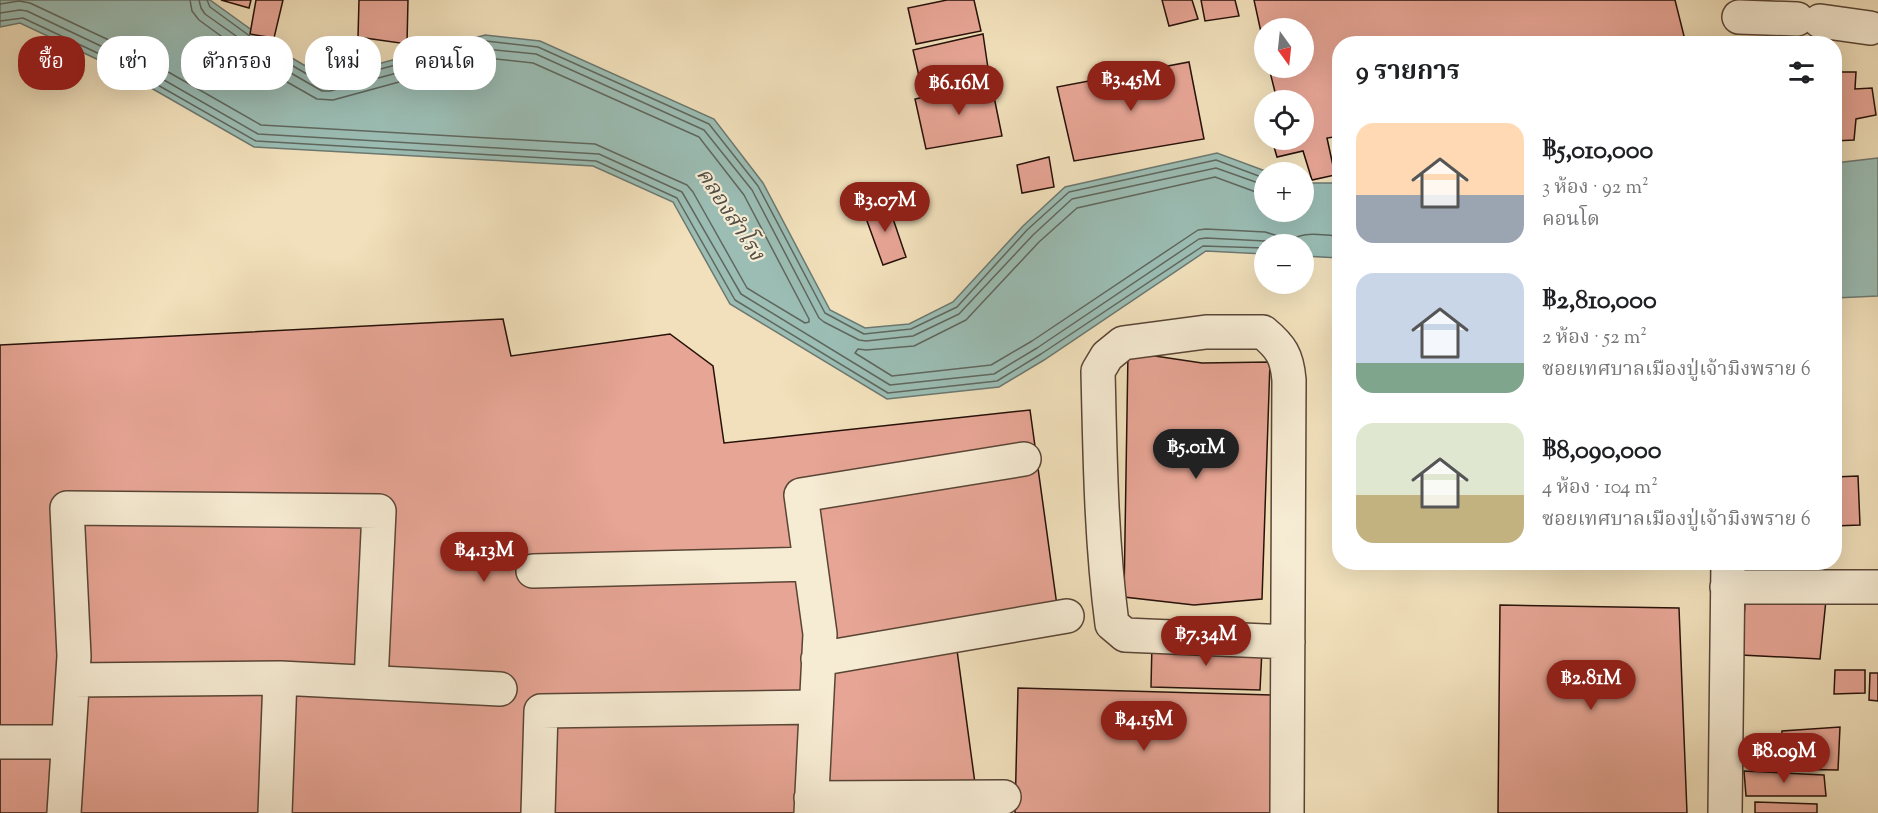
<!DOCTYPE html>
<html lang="th">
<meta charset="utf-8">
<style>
:root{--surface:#fff;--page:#f6f6f6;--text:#202124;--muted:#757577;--accent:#8f2418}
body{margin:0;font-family:"Sorts Mill Goudy","Noto Serif Thai",serif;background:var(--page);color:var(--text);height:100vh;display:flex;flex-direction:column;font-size:22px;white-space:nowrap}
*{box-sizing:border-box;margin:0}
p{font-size:20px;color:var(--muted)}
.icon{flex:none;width:33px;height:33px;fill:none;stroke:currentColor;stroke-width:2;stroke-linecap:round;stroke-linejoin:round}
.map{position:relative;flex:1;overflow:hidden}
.sheet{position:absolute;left:1332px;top:36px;width:510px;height:534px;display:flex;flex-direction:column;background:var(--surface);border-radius:24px;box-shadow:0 6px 24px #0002}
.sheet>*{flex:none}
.top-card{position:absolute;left:18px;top:36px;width:570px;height:54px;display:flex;gap:12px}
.needle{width:39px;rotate:165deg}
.buttons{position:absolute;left:1254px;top:18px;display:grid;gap:12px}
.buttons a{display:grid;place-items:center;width:60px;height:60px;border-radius:50%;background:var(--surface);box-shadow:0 6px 24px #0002;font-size:30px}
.price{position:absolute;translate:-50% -51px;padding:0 14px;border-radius:21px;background:var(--accent);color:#fff;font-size:20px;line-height:39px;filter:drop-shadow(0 2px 3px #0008)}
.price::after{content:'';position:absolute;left:50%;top:36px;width:18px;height:14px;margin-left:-9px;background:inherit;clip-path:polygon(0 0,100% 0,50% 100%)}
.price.selected{background:#222;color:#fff}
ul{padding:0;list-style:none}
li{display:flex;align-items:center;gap:18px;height:150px;padding:0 24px}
li span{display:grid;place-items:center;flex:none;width:168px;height:120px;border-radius:18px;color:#555}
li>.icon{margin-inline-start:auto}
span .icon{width:72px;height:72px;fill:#fffc;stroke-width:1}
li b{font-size:26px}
h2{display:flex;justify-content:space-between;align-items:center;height:72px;padding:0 24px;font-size:26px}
.pill{padding:0 21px;border-radius:24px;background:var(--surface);box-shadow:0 6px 24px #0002;font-size:21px;line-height:54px}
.pill.selected{background:var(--accent);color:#fff}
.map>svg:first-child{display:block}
.water{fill:#9bbdb4;stroke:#6c7870;stroke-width:1.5}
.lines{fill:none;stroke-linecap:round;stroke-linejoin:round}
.shore{stroke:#60675e;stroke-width:1.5}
.building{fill:#e7a595;stroke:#261109;stroke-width:1.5}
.minor-casing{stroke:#594536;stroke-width:36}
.minor{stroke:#f6ebd3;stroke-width:33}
.labels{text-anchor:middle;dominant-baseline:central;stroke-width:4.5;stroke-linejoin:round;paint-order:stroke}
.water-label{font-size:22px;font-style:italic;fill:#4f4d45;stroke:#f6ebd3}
</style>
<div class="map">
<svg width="1878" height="813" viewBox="0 0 1878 813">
<rect width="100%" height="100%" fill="#f1e0bb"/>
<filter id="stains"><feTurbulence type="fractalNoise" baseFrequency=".00333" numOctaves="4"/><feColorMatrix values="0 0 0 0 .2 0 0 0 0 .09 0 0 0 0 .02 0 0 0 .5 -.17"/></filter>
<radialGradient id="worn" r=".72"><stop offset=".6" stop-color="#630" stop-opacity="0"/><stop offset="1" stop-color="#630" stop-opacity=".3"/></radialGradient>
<!-- water -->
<path class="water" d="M0,0h210l75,54 41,24 159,-43 55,6 174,78 49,64 67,127 35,18 44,-4 44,-22 70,-76 42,-39 152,-34 51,19h-4v40h40v-29h35v75l-35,-2v-12h-40v10l-58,-3 -162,109 -45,27 -112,12 -157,-95 -57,-102 -80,-36 -339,-19 -136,-78 -98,-46 -20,4z
M1878,158v138l-43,2v-135z"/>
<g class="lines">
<!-- shore -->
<path class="shore" d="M199,0l2,8 4,6 72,51 45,26h8l156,-42 50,5 168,76 48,60 67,128 5,4 35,18 7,1 47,-5 46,-22 74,-79 39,-36 144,-31 48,17
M207,0l3,7 71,52 43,25 162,-43 52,6 171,77 49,62 67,127 39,21 47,-5 46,-22 70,-77 42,-38 147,-32 48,18
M0,4l19,-3 11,2 98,46 133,76 334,19 92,41 6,7 54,96 58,35 4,-1v-3l-65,-124 -45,-58 -166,-74 -46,-5 -154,42 -16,-1 -44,-25 -74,-54 -7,-9 -2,-11
M0,13l20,-3 7,1 97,46 134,77 341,20 83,38 59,102 149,91 104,-11 43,-26 162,-109 7,-1 59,3 8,3
M0,21l23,-3 98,46 135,77 340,20 81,37 58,102 153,93 109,-12 44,-27 162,-108 61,2
M1264,195l-49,-18 -138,31 -38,34 -73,78 -52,26 -48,4 -8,-1 -3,4 37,23 99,-11 41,-24 166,-111 8,-1 59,3 10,3 10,8c20,-13 31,-8 55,-7"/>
</g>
<!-- building -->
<path class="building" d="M221,0h30l-2,8z
M256,0h27l-9,38 -24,-4z
M359,0h49l-1,44 -49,-7z
M947,0h27l7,31 -65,13 -8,-36z
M1162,0h30l6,19 -29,7z
M1201,0h34l4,16 -34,5z
M1254,0h421l11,44h-346v92l-13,2 8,37 -23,5 -9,-29 -26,6 -5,-17h32v-40h-27l-8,-32h35v-40h-40v18z
M983,34l6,41 -67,14 -9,-39z
M1189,62l15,77 -130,22 -17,-74z
M1834,72h22l-1,17 17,-1 4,27 -20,4 -2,21 -20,1z
M991,82l11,54 -76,13 -11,-50z
M1049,157l5,30 -32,6 -5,-28z
M887,201l19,56 -23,8 -20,-55z
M503,319l8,37 159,-22 43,32 11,77 306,-33 28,203 -101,37 22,163h-979v-468z
M1128,352l74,11 68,-1 -8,237 -68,6 -70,-8z
M1858,476l2,49 -26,1v-49z
M1826,600l-6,59 -79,-4 4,-51z
M1500,605l179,3 8,205h-189z
M1152,643l110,6 -2,41 -109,-3z
M1835,670h30v23l-31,1z
M1870,673h8v28l-9,-1z
M1018,688l257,7 -1,118h-259z
M1840,727l-2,43 -58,-1 2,-38z
M1744,771l80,4 2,21h-80z
M1755,802l62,2v9h-62z"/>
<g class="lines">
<!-- minor casing -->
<g class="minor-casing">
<path id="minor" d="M1739,17l58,2
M1820,21l50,7
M533,571l277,-7
M1727,587h151
M818,659l249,-43
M280,678l220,11
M73,680l207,-2 -5,135
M0,742h68
M811,798l193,-1
M64,813l10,-157 -7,-148 312,3 -8,171
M538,813l3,-102 275,-4
M811,813l9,-179 -19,-139 223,-36
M1287,813l2,-433c-2,-24 -8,-33 -26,-48h-57l-83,11 -16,13 -9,15c2,85 3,169 14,253l13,11 163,7
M1725,813l3,-251"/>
</g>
<!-- minor -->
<use href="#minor" class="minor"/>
</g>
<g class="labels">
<!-- water labels -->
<g class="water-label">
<text transform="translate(729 215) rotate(57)">คลองสำโรง</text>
</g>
</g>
<rect width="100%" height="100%" filter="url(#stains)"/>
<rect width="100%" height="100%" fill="url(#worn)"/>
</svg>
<div class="buttons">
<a><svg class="needle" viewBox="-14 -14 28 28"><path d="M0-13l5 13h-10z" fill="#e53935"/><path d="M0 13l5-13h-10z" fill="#757577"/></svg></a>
<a><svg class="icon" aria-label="locate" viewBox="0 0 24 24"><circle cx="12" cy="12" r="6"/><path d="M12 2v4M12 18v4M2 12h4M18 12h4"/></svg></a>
<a>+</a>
<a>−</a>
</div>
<b class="price" style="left:1131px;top:112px">฿3.45M</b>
<b class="price" style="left:959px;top:116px">฿6.16M</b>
<b class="price" style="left:885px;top:233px">฿3.07M</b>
<b class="price selected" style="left:1196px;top:480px">฿5.01M</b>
<b class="price" style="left:484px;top:583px">฿4.13M</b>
<b class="price" style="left:1206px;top:667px">฿7.34M</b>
<b class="price" style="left:1591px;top:711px">฿2.81M</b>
<b class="price" style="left:1144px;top:752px">฿4.15M</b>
<b class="price" style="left:1784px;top:784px">฿8.09M</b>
<div class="top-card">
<a class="pill selected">ซื้อ</a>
<a class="pill">เช่า</a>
<a class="pill">ตัวกรอง</a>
<a class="pill">ใหม่</a>
<a class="pill">คอนโด</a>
</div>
<section class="sheet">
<h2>9 รายการ<svg class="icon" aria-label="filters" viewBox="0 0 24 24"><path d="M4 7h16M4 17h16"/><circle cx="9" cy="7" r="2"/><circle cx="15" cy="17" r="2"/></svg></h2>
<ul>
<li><span style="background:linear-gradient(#ffd9b3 60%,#9aa5b1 0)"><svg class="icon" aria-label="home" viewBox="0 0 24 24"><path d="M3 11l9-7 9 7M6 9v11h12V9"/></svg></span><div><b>฿5,010,000</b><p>3 ห้อง · 92 m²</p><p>คอนโด</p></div></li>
<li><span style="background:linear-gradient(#c9d6e8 75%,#7fa58c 0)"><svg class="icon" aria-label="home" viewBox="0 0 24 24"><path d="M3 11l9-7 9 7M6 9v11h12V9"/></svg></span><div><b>฿2,810,000</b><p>2 ห้อง · 52 m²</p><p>ซอยเทศบาลเมืองปู่เจ้ามิงพราย 6</p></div></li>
<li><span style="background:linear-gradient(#dfe7d0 60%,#c2b280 0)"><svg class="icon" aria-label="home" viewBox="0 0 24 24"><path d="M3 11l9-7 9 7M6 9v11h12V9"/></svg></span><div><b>฿8,090,000</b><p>4 ห้อง · 104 m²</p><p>ซอยเทศบาลเมืองปู่เจ้ามิงพราย 6</p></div></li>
</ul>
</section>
</div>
